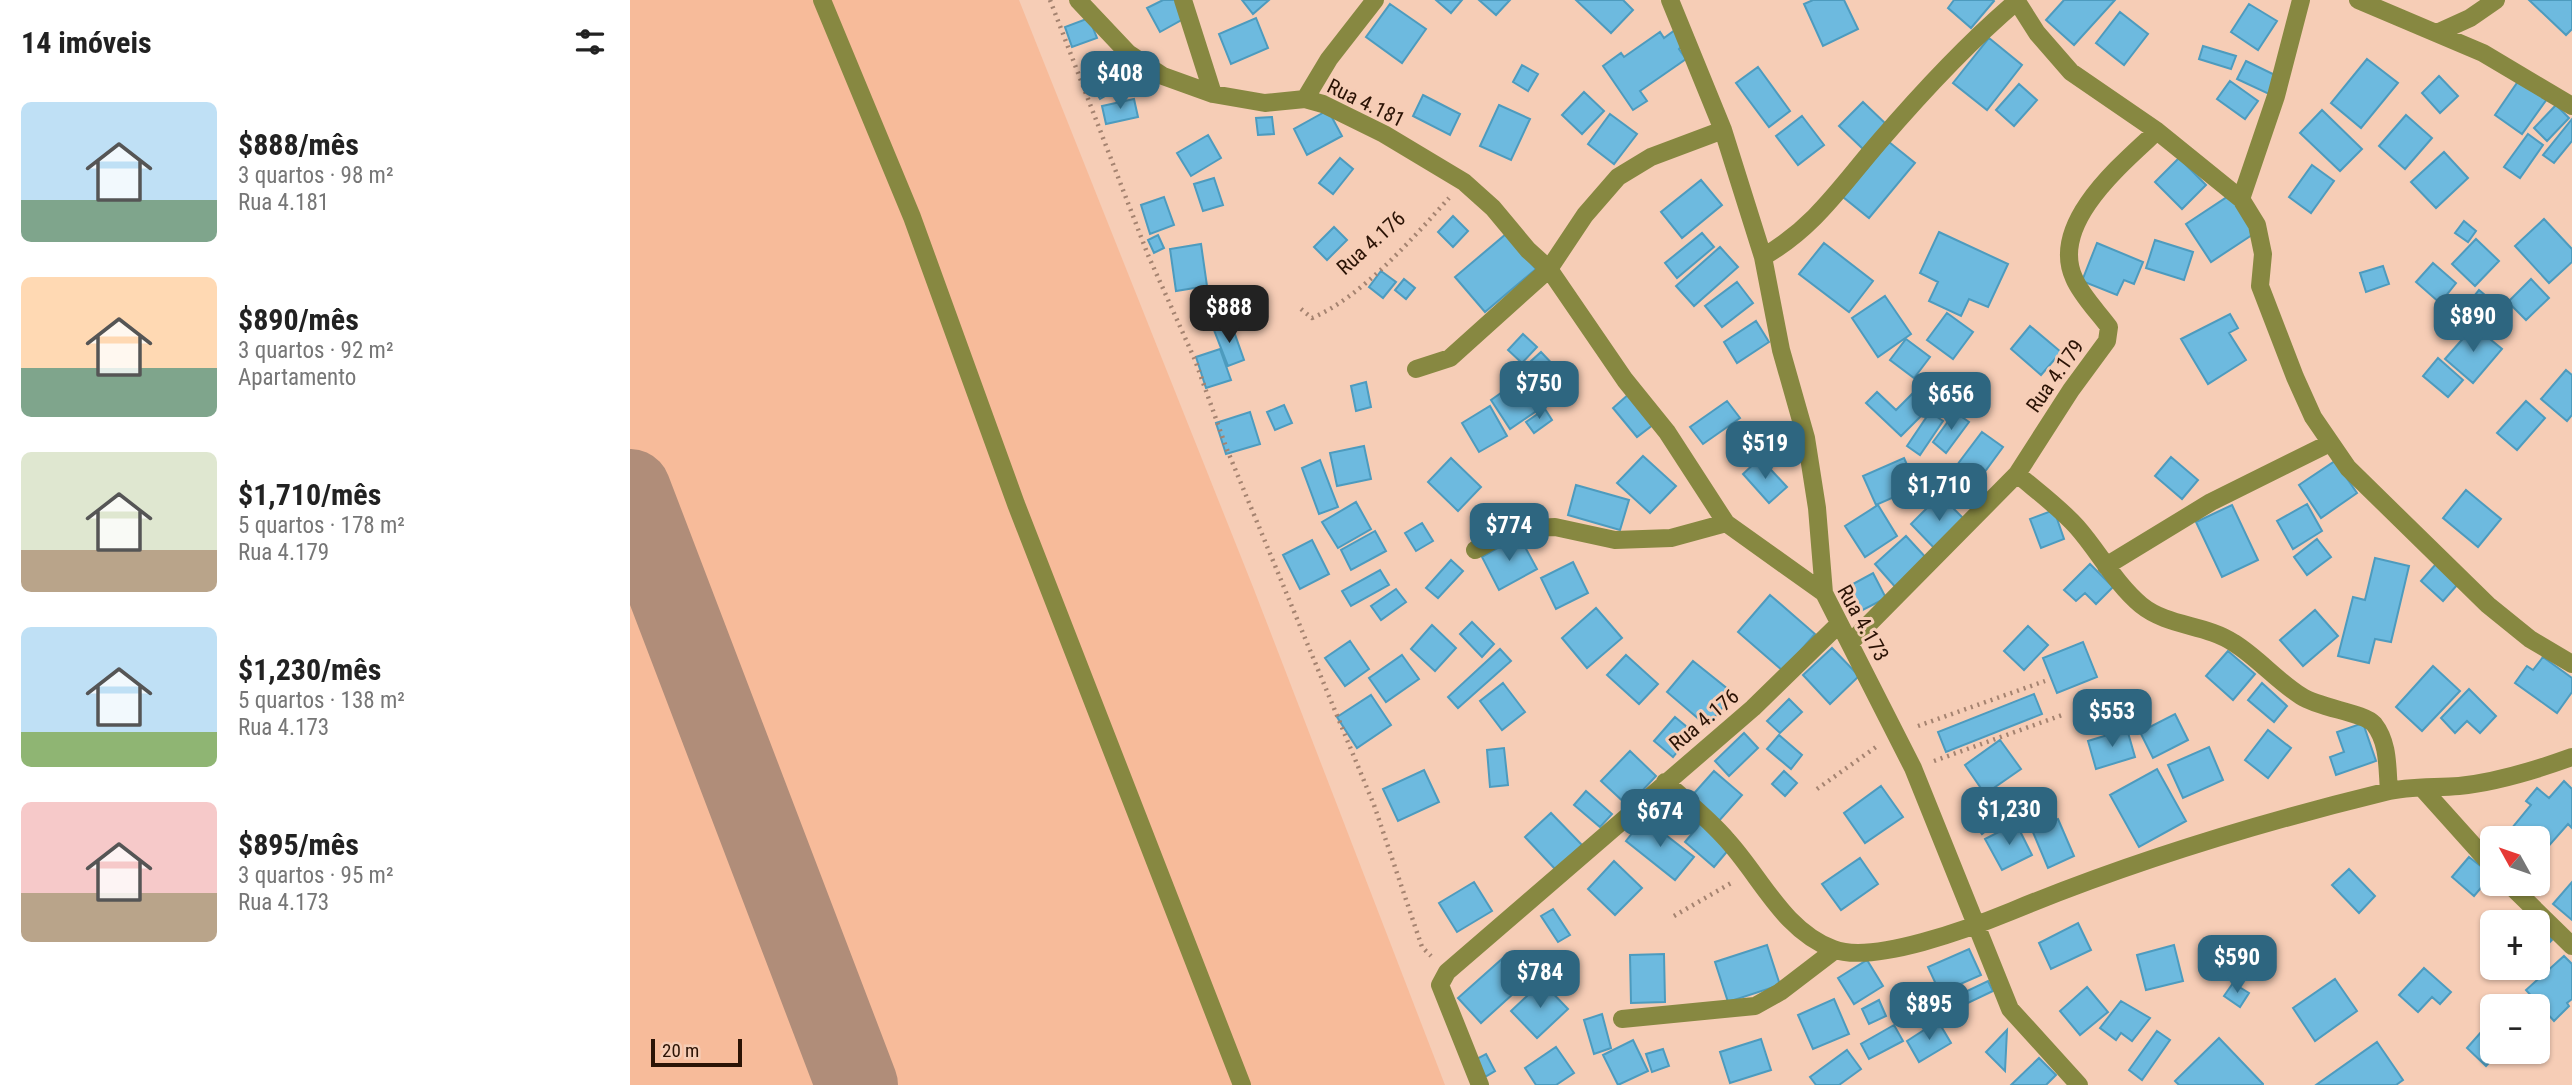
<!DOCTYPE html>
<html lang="pt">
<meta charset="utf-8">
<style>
:root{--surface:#fff;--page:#f6f6f6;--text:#222;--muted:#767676;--accent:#2e6680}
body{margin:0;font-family:"Roboto Condensed",sans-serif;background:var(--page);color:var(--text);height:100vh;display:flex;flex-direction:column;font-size:26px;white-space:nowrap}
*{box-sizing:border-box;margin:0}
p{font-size:23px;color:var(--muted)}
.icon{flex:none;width:38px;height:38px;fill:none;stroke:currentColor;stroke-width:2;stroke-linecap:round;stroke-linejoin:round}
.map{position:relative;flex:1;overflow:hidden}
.drawer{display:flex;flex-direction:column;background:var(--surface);width:630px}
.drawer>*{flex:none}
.needle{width:46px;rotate:310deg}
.fabs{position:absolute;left:1850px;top:826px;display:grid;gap:14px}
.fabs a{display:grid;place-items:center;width:70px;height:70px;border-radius:10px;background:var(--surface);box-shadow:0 2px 5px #0004;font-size:35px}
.scale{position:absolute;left:21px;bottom:18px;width:91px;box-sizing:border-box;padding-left:7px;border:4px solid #2b1305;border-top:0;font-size:19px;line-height:24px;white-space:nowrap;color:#2b1305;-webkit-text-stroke:5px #f6cdb6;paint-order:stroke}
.price{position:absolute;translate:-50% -60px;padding:0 16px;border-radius:14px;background:var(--accent);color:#fff;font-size:23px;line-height:46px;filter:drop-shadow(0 2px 4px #0008)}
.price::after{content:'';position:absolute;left:50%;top:42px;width:21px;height:16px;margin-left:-10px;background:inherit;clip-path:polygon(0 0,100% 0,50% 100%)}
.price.active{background:#222;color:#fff}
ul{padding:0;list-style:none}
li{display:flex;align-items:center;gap:21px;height:175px;padding:0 21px}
li span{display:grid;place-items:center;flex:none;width:196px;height:140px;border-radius:10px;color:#555}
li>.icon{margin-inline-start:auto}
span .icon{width:84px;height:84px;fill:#fffc;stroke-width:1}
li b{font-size:30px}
h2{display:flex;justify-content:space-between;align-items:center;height:84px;padding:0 21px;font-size:30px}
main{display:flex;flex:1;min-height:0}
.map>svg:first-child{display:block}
.built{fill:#f7bb9a}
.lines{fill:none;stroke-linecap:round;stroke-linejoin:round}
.taxiway{stroke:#b08d79;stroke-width:82}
.building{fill:#6dbadf;stroke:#4d9bbe;stroke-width:2}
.path{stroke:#a58370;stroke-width:4.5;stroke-dasharray:2 5;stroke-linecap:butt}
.lane{stroke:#878841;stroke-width:18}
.street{stroke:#878841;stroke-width:18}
.labels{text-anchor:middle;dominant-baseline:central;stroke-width:6;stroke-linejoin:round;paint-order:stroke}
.street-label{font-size:21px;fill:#2b1305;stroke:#f6cdb6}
</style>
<main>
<section class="drawer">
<h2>14 imóveis<svg class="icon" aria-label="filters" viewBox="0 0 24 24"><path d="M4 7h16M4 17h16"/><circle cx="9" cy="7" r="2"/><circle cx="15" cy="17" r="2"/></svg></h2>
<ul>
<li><span style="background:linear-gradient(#bfe0f5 70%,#7fa58c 0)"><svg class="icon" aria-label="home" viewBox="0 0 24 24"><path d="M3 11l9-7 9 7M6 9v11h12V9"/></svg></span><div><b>$888/mês</b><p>3 quartos · 98 m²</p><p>Rua 4.181</p></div></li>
<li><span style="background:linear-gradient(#ffd9b3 65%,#7fa58c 0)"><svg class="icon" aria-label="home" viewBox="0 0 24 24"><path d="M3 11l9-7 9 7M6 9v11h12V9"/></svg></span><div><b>$890/mês</b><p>3 quartos · 92 m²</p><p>Apartamento</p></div></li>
<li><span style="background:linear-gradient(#dfe7d0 70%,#b9a48a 0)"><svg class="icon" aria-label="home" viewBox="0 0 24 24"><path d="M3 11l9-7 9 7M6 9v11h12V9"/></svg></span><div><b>$1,710/mês</b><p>5 quartos · 178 m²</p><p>Rua 4.179</p></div></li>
<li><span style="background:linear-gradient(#bfe0f5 75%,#8fb573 0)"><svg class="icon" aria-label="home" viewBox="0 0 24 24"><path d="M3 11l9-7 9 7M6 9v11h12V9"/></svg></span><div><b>$1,230/mês</b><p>5 quartos · 138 m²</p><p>Rua 4.173</p></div></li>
<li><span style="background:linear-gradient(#f6c9c9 65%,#b9a48a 0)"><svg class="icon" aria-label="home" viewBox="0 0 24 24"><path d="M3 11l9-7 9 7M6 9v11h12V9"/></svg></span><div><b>$895/mês</b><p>3 quartos · 95 m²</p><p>Rua 4.173</p></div></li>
</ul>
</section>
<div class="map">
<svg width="1942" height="1085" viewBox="0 0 1942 1085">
<rect width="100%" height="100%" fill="#f6cdb6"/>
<!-- built -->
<path class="built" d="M0,0h389l234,587 192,498h-815z"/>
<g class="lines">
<!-- taxiway -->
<path class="taxiway" d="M0,490l227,595"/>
</g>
<!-- building -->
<path class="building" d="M533,0h13l9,18 -25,14 -13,-24z
M612,0h27l-16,14z
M806,0h26l-11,13z
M849,0h31l-14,15z
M946,0h47l10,10 -22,23z
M1183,0h31l14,29 -35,17 -19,-42z
M1324,0h39l1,1 -23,27 -23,-20z
M1434,0h51l-41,45 -28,-25z
M1899,0h43v29l-6,6z
M760,4l36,25 -24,34 -36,-26z
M1619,4l28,17 -19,29 -27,-18z
M1490,12l28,22 -24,31 -28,-22z
M459,18l8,20 -25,9 -7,-20z
M626,18l12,30 -37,16 -12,-30z
M1045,30l9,14 -5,5 7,10 -46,32 7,10 -14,9 -30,-44 18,-13 3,4 36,-25 4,6z
M1359,38l33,27 -35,45 -34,-27z
M1573,46l33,10 -5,13 -32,-10z
M1737,59l31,24 -37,45 -30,-25z
M1616,61l31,15 -8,18 -32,-15z
M892,65l16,9 -10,17 -15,-9z
M1128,67l32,44 -21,16 -33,-44z
M488,69l8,15 -26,15 -9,-15z
M1809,76l19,20 -18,17 -18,-20z
M1889,80l28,19 -25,35 -27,-19z
M1600,81l28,20 -13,18 -28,-20z
M1389,84l18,16 -23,26 -18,-16z
M954,92l20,19 -22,23 -20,-19z
M793,95l37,19 -10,21 -37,-19z
M504,99l4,18 -32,7 -4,-18z
M1233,102l23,22 -23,25 -24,-23z
M869,105l31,14 -19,41 -31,-14z
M1926,105l13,13 -22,23 -13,-13z
M698,110l14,26 -35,19 -13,-26z
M1692,110l40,39 -22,22 -40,-38z
M980,114l27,20 -23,30 -26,-20z
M1776,115l26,23 -27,31 -26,-23z
M1172,116l22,29 -26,20 -22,-29z
M642,117l2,17 -16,1 -2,-17z
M1942,119v22l-18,22 -11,-8z
M1898,134l15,11 -23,33 -16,-11z
M578,135l13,23 -30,18 -14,-23z
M1259,142l26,21 -46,55 -26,-21z
M1814,152l24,26 -32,30 -25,-26z
M710,158l13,11 -20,25 -14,-11z
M1549,158l27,27 -24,24 -27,-27z
M1682,165l22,16 -23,32 -22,-16z
M584,178l9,27 -20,6 -9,-27z
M1071,180l21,25 -40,33 -21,-26z
M1600,195l25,38 -44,29 -25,-38z
M534,197l10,28 -24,9 -9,-29z
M823,216l15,15 -15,16 -15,-15z
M1914,219l28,30v13l-23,21 -34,-37z
M1834,221l12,10 -8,11 -13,-9z
M704,227l13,13 -20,20 -13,-13z
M1309,232l69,32 -20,43 -19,-8 -8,17 -32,-15 9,-19 -18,-9z
M1072,233l12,14 -37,31 -12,-15z
M876,234l30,35 -51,43 -30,-35z
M528,235l6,13 -10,5 -6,-13z
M1846,239l23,22 -24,25 -23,-22z
M1525,240l38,12 -9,28 -38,-12z
M1194,243l49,38 -24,31 -50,-38z
M1467,243l46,19 -9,22 -10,-4 -7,15 -35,-14z
M571,244l6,42 -31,5 -6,-42z
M1090,247l18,20 -44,39 -18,-20z
M1803,263l23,20 -16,20 -24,-21z
M1753,266l6,18 -23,8 -6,-19z
M751,271l15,11 -13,16 -14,-11z
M774,279l11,9 -9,11 -11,-9z
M1901,279l18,19 -23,22 -18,-18z
M1107,282l16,21 -31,24 -17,-21z
M1849,290l24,20 -17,20 -23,-20z
M1255,296l26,38 -33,23 -26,-39z
M1317,313l26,19 -20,27 -26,-19z
M1600,314l8,14 -9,5 17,27 -38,24 -27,-45z
M1126,321l13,21 -32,21 -13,-21z
M601,323l13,37 -16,6 -14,-36z
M1400,326l31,26 -20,23 -30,-26z
M1844,326l28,23 -29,34 -28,-24z
M893,334l14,13 -15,16 -14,-13z
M1276,339l24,18 -16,21 -24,-18z
M590,349l11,31 -25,8 -10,-31z
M911,352l19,20 -18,18 -21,-20z
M1808,358l25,22 -15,17 -25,-21z
M1936,370l6,5v40l-5,6 -26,-22z
M891,379l20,29 -31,21 -19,-29z
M736,382l5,25 -15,4 -5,-25z
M1288,388l16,15 -33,33 -35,-33 11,-11 19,18z
M999,394l25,30 -17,13 -24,-29z
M1097,401l13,17 -37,26 -13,-17z
M1896,401l19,17 -28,32 -20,-17z
M654,405l8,18 -17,7 -8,-18z
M860,406l17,30 -28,16 -17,-29z
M915,409l7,11 -18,13 -8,-11z
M620,412l10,32 -34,10 -10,-31z
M1300,412l13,9 -23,34 -13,-9z
M1325,412l14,10 -23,31 -13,-11z
M1352,432l21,15 -25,34 -21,-16z
M734,446l7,33 -34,7 -7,-33z
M1013,456l33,30 -26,27 -33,-30z
M1541,457l27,23 -16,19 -27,-23z
M821,458l30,29 -23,24 -30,-29z
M1130,458l27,29 -18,16 -26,-29z
M1274,458l13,29 -41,18 -13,-29z
M690,460l18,47 -19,7 -17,-46z
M1705,461l22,32 -36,25 -22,-33z
M946,485l53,15 -9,30 -52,-15z
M1836,490l35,29 -23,28 -35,-29z
M1310,495l28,28 -30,29 -27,-28z
M726,502l15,27 -33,19 -16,-26z
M1677,504l15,27 -29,18 -16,-28z
M1248,505l19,31 -32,21 -20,-31z
M1602,505l26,55 -36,17 -26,-55z
M1424,510l10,29 -23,9 -11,-29z
M792,523l11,18 -17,10 -11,-18z
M745,531l11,20 -35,19 -10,-20z
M889,536l18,33 -38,21 -17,-33z
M1276,536l23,25 -32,28 -22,-25z
M1687,539l14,18 -24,18 -13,-18z
M682,540l17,34 -29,15 -17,-34z
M1745,558l34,8 -18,76 -16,-3 -6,24 -31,-7 15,-59 12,3z
M821,560l12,11 -25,27 -12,-10z
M943,562l15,31 -32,16 -15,-31z
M1460,564l23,23 -17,17 -11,-11 -9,8 -12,-11z
M1806,564l22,20 -15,17 -22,-20z
M750,570l9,15 -38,21 -9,-15z
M1243,573l13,25 -31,16 -13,-24z
M766,589l10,13 -25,18 -10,-14z
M1140,595l45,39 -32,37 -45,-39z
M966,608l26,30 -35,30 -25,-30z
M1685,610l23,26 -35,30 -23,-26z
M842,622l22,22 -12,13 -22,-23z
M802,625l24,23 -21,23 -24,-22z
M1398,626l20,19 -24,25 -20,-19z
M720,641l19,28 -24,17 -20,-28z
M1453,642l14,35 -40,16 -14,-35z
M1202,648l27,28 -29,28 -27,-29z
M870,649l11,12 -53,47 -10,-11z
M1598,651l27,23 -22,26 -27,-24z
M772,655l17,24 -33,23 -17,-24z
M996,655l32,29 -19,20 -32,-29z
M1913,657l29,21v14l-15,21 -42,-30 12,-17 6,4z
M1063,661l41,33 -27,32 -40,-34z
M1803,666l27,25 -38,40 -26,-24z
M873,683l22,29 -23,18 -22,-29z
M1632,683l25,23 -13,16 -26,-22z
M1839,689l27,27 -16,17 -13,-12 -12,12 -14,-15z
M1404,694l8,20 -96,38 -8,-20z
M741,695l20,30 -34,23 -20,-31z
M1159,699l13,13 -22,21 -13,-12z
M1545,714l13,26 -35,18 -13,-26z
M1045,717l18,15 -20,25 -19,-16z
M1733,723l13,38 -40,14 -6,-18 14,-5 -7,-20z
M1497,729l8,28 -39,12 -8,-28z
M1638,730l23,18 -23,30 -23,-18z
M1114,733l14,15 -29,28 -14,-15z
M1149,735l23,20 -11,14 -24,-20z
M1370,740l21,29 -36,25 -20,-29z
M1579,747l14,33 -40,18 -15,-33z
M874,748l4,37 -18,2 -3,-37z
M1000,751l26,25 -28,30 -27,-25z
M1527,769l29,52 -47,26 -29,-52z
M794,770l15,32 -41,19 -15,-32z
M1084,771l28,24 -25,28 -28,-24z
M1154,771l13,12 -12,13 -13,-12z
M1934,781l8,8v39l-4,-4 -30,34v-20h-25l-6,-4 24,-29 -5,-4 11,-13 12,10z
M1251,786l22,31 -38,26 -21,-30z
M956,791l26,23 -12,13 -26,-22z
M1373,798l10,11 -31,25 -9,-12z
M921,813l31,32 -26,25 -31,-33z
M1014,818l50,39 -19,23 -49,-39z
M1428,819l16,37 -26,12 -16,-38z
M1071,823l29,25 -16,19 -29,-25z
M1386,823l16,32 -30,15 -17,-31z
M1839,857l23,18 -18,21 -22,-19z
M1230,858l18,26 -37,26 -19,-26z
M984,861l28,27 -27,27 -27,-26z
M1719,869l26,27 -16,17 -27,-28z
M844,882l18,29 -35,21 -18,-29z
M1942,882v38l-19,-16z
M923,909l17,26 -12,7 -17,-26z
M1448,923l13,27 -40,19 -12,-26z
M1908,924l14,16 -14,14z
M1137,945l13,40 -52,17 -13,-40z
M1544,945l9,36 -37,9 -9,-35z
M1339,949l12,26 -41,18 -12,-26z
M1034,954l1,48 -34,1 -1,-48z
M1934,956l8,8v35l-5,4 2,3 -15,15 -28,-31z
M873,958l22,25 -44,40 -23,-25z
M1237,960l16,26 -29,18 -16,-26z
M1794,968l27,24 -11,12 -8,-7 -14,15 -19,-17z
M1705,979l22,32 -42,30 -22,-33z
M1358,981l5,10 -44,21 -5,-10z
M912,982l26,27 -31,29 -26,-27z
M1603,983l16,10 -9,14 -16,-11z
M1457,987l21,25 -28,23 -20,-24z
M1204,999l15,35 -36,15 -15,-34z
M1249,1000l7,16 -17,8 -7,-15z
M1491,1001l29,17 -18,23 -11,-8 -5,7 -16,-12z
M972,1014l9,34 -17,6 -10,-34z
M1308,1021l13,22 -32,19 -12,-21z
M1860,1022l2,30h7l-13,14 -19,-18z
M1264,1025l9,16 -34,18 -8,-15z
M1377,1030l-2,41 -19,-19z
M1527,1031l13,9 -28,40 -13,-10z
M1589,1038l44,46v1h-84l-4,-4z
M1131,1039l10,31 -41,13 -10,-31z
M1003,1040l15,31 -30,14 -15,-30z
M1747,1042l26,38 -7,5h-80z
M926,1047l18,26 -18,12h-20l-11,-17z
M1033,1049l6,17 -17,6 -6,-18z
M1217,1050l14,19 -22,16h-23l-6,-8z
M856,1054l9,17 -17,10 -9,-18z
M1409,1058l17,17 -10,10h-35z"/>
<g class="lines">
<!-- path -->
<path class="path" d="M420,0l98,255 47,105 31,87 148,358 48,142 9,9
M671,309l11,9c50,-21 101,-80 137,-120
M1288,726l127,-45
M1304,761l131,-47
M1187,789l59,-42
M1044,916l57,-33"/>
<!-- lane -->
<path class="lane" d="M192,0l90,217 104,287 226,581"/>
<!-- street -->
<path class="street" d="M448,0l50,53 35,23 50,18 52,9 40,-4 18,5 61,30 80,48 29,26 35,42 21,19 76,111 42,52 59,91 98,70 89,175 97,241 69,76
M553,0l30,94
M1040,0l53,130 40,127 18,93 25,88 11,70 7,85
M1386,0l21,33 34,39 86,59 84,68 16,26 6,29 -3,32 35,91 18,40 35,51 140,137 42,34 42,25
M1728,0l125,53 89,53
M1807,33l33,-15 26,-18
M675,99l24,-40 46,-59
M1611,199l35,-103 25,-96
M1133,257c52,-30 78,-71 116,-115 43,-50 87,-98 138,-141
M786,369l34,-11 99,-89 36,-54 33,-38 33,-20 72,-27
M1387,474c20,17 42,33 60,53 22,25 38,56 64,78 27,22 65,19 93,38 24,15 43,38 67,53 20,13 62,16 73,28 15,19 13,44 15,67
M845,550l38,-21 42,-2 60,13 56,-2 55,-15
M1476,566l105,-64 119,-59
M1220,643l167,-169 54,-84 36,-49 2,-14c-11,-15 -28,-32 -35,-49 -25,-55 49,-115 83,-147
M1035,782c21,19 44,37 62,58 34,37 56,90 106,109 40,16 140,-22 179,-38 121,-50 246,-88 373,-119 24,-6 50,-4 74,-6 39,-4 77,-16 113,-29
M1792,788l70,78
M1879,884l63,62
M992,1019l133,-13 25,-14 55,-42
M850,1085l-40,-100 7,-13 306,-264 85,-83"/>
</g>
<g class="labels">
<!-- street labels -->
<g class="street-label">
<text transform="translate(736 103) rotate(26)">Rua 4.181</text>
<text transform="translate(741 243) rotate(-42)">Rua 4.176</text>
<text transform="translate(1425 376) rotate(-55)">Rua 4.179</text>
<text transform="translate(1233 623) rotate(61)">Rua 4.173</text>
<text transform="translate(1074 720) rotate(-40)">Rua 4.176</text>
</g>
</g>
</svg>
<div class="fabs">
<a><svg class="needle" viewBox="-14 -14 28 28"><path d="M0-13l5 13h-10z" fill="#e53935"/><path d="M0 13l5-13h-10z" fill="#767676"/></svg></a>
<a>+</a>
<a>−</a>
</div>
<div class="scale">20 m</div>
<b class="price" style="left:490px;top:111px">$408</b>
<b class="price active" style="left:599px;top:345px">$888</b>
<b class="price" style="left:1843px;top:354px">$890</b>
<b class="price" style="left:909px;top:421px">$750</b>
<b class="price" style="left:1321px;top:432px">$656</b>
<b class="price" style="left:1135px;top:481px">$519</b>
<b class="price" style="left:1309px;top:523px">$1,710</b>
<b class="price" style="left:879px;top:563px">$774</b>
<b class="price" style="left:1482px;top:749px">$553</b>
<b class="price" style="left:1379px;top:847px">$1,230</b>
<b class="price" style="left:1030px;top:849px">$674</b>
<b class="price" style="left:1607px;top:995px">$590</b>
<b class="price" style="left:910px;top:1010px">$784</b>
<b class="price" style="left:1299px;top:1042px">$895</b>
</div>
</main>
